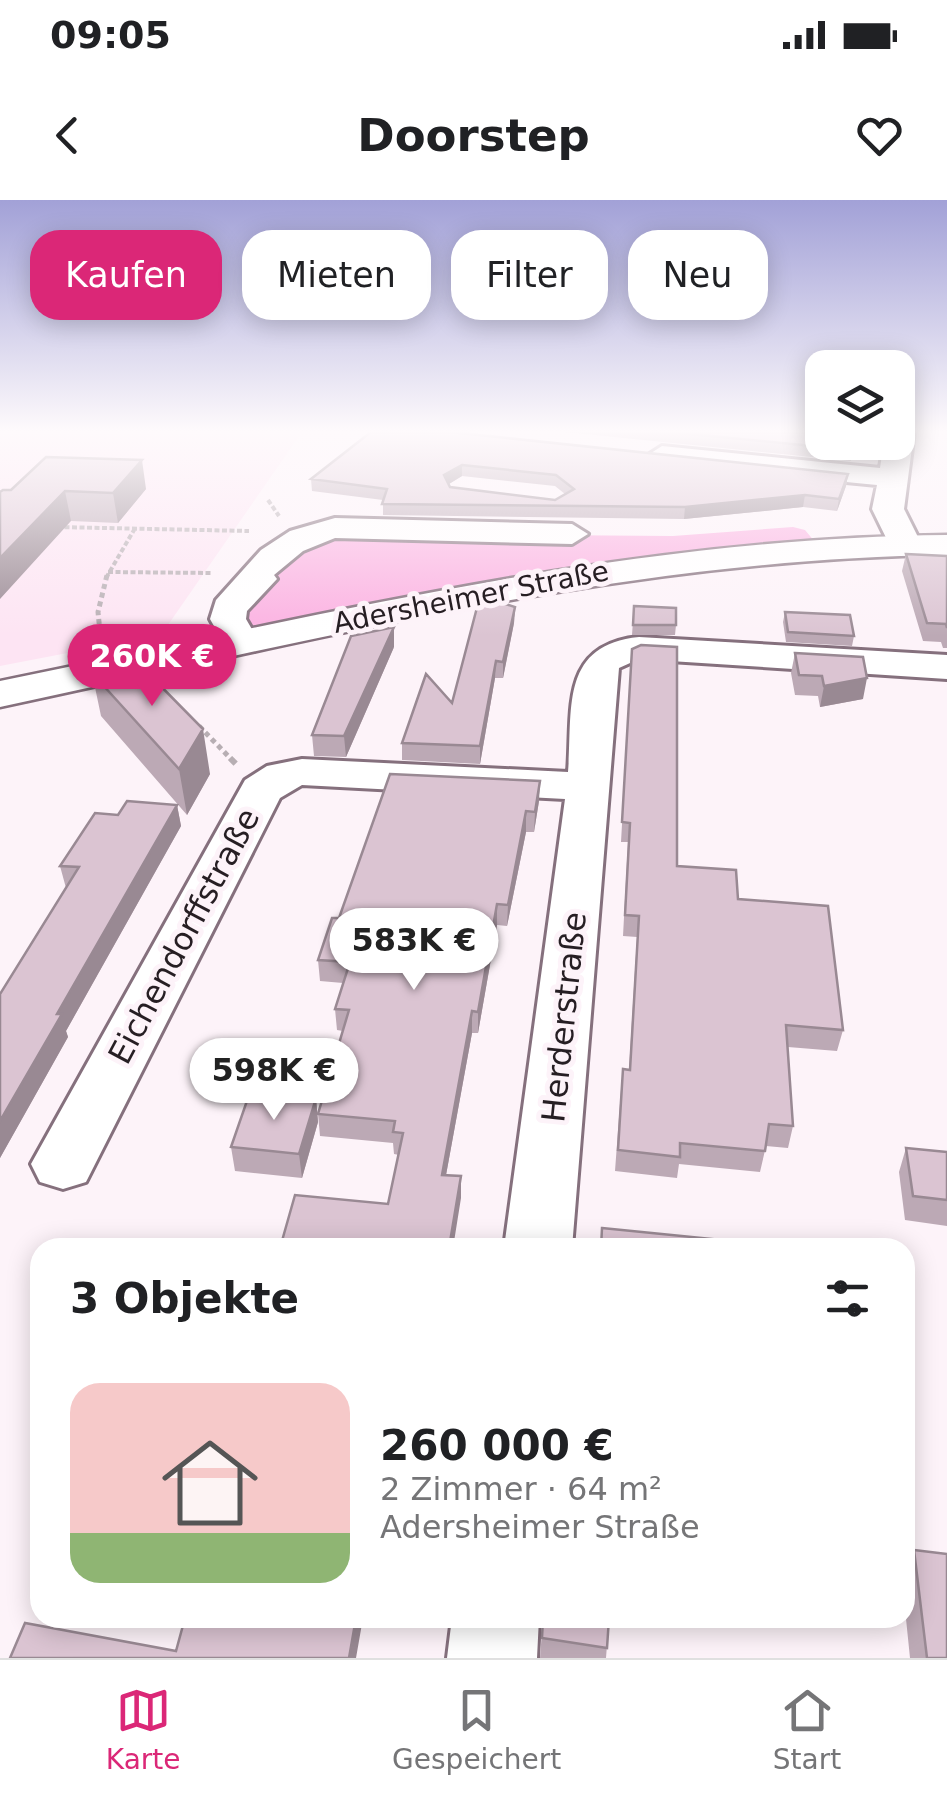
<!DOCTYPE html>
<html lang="de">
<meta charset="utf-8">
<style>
:root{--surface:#fff;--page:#f6f6f6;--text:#202124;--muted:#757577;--line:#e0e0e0;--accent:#db2777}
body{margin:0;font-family:"DejaVu Sans",sans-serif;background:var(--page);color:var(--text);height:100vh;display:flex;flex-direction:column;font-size:38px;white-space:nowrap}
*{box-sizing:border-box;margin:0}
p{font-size:32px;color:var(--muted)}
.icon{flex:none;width:55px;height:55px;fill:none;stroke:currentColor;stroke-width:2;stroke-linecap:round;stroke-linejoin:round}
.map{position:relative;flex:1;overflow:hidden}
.side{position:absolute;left:30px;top:1038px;width:885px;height:390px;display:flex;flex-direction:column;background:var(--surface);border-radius:30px;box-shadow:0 5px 25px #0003}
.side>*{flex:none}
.hud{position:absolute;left:30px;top:30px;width:888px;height:90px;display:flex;gap:20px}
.fabs{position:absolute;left:805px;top:150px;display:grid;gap:20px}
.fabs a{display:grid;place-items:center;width:110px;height:110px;border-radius:20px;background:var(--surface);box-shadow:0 5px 25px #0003;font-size:50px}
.price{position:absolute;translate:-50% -85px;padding:0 22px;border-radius:35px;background:#fff;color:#222;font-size:32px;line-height:65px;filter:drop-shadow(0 2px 5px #0008)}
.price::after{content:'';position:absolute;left:50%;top:60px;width:30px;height:22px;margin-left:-15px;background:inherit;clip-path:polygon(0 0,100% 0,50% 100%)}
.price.current{background:var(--accent);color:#fff}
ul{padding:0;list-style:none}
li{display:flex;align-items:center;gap:30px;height:250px;padding:0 40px}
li+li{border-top:2px solid var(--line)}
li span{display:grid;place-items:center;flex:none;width:280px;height:200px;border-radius:30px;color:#555}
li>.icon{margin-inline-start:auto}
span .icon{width:120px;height:120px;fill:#fffc;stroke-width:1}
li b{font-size:42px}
h2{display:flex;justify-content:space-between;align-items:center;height:120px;padding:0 40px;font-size:42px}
.chip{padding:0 35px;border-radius:30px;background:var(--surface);box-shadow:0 5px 25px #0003;font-size:35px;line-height:90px}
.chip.current{background:var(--accent);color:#fff}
.status{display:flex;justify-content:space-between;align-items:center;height:70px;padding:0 50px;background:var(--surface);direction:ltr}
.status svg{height:28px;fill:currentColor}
header{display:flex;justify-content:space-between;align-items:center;height:130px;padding:0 40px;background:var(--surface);font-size:45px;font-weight:700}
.menu{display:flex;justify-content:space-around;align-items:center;height:140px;border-top:2px solid var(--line);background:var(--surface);font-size:28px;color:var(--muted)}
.menu a{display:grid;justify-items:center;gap:5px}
.menu .current{color:var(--accent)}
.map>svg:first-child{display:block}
.built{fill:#fde4f3}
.green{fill:#fbb1e1}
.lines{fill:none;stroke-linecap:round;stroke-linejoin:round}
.minor-casing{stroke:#85707d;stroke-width:6}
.major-casing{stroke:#85707d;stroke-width:5}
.path-far2{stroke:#b7aeb3;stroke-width:4;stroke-dasharray:5 2.5;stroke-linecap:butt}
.path-far1{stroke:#b7aeb3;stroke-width:5;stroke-dasharray:5 4;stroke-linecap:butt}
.path{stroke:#b7aeb3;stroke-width:6;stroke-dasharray:8 5;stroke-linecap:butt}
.minor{fill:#fff;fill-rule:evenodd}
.major{fill:#fff;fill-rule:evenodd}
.wall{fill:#bca9b5;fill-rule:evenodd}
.shaded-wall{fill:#998993}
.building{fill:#dbc4d2;stroke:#998993;stroke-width:2.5;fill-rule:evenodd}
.labels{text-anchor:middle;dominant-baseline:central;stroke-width:10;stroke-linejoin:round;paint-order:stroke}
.far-street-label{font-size:28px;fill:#261e23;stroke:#fdf3f9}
.street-label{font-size:32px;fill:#261e23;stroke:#fdf3f9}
</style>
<div class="status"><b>09:05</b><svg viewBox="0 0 49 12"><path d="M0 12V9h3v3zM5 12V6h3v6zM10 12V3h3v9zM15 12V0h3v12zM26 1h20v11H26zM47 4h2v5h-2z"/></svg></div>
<header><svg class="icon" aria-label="back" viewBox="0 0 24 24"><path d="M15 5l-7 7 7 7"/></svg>Doorstep<svg class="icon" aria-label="heart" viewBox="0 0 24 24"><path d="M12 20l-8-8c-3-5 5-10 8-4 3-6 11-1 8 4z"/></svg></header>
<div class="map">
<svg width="947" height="1458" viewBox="0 0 947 1458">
<rect width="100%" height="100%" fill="#fdf3f9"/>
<!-- built -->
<path class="built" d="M0,232h302l-141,203 -161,31z"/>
<!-- green -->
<path class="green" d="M793,327l12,3 15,18 -579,95 -11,-35 78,-75 365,3z"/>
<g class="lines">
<!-- minor casing -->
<g class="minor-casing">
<path id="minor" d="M898,232h16l-10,77 18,36 -5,7h-24l-21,-43 5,-24 -215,-21 -14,-9 14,-9 218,22 4,-26h14z
M335,318l237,6 16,10 -16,10 -237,-6 -32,13 -29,24 3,4 -30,32 -1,8 14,24 -6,8h-26l-18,-32 6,-19 45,-50 29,-19z
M639,437l308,18v24l-308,-20 -20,9 -47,580h-68l61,-449 -263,-14 -22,13 -194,384 -23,7 -23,-7 -9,-18 214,-384 22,-14 35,-7 266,13c5,-62 -9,-127 71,-135z
M452,1418h87l-2,40h-90z"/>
</g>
<!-- major casing -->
<g class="major-casing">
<path id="major" d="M947,335v20c-325,4 -631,85 -947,152v-26c316,-64 623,-143 947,-146z"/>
</g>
<!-- path-far2 -->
<path class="path-far2" d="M268,300l11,16
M57,327l192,4
M108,372l104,1
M106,378l28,-48"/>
<!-- path-far1 -->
<path class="path-far1" d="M101,442l-3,-30 9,-37
M199,526l34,35"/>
<!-- path -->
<path class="path" d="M230,558l6,6"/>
<!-- minor -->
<use href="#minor" class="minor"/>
<!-- major -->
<use href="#major" class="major"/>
</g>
<!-- wall -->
<path class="wall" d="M565,232h257l33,10 -4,19z
M451,233l397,41 -2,12 -9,25 -34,-4 -119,12 -301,-4v-15l-71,-9 -1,-12zM462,276l93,10 10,8 -10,6 -105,-13 -1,-3z
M146,289l-28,34 -47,-2 -71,-29z
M906,354l41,2v92h-4l-2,-6 -18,-1 -21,-70z
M634,406l42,19 -1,10h-43z
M515,407l-1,16 -11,55h-8l-15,86 -78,-4v-17l50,-40z
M785,412l69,24 -2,10 -66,-4 -3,-20z
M394,447l-48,110 -32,-1 -2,-21z
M632,449l45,217 61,33 105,131 -6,21 -49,-4 5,79 -5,22 -22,-2 -6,26 -81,-8 -2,14 -62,-7 6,-81 8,-20 8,-133 -14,-1 5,-94h-7z
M795,453l68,46 -43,8 -2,-11 -23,-1 -4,-22z
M92,473l118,101 -23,41 -86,-99z
M539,601l-5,31h-8l-19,94 -10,-1 -19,108h-6l-26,142 15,1v22l-73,6 11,-49 -5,-1 -1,-11 -73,-7 -2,-22 25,-83 -6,-1 -2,-21 8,-26 -23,-2 -2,-21 21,-42z
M177,605l4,21 -115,205 2,6 -68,121v-164l66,-106 -6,-22 58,-51z
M316,898l2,24 -16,56 -67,-7 -4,-24z
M906,948l41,4v74l-42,-6 -6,-48z
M914,1350l33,108h-37l-5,-49v-41z
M541,1418h68l-3,40h-66l3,-40z
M769,1418h55l-3,7z"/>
<!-- shaded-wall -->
<path class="shaded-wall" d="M142,260l4,29 -28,34 -5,-30z
M462,265v11l-18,11v-12z
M848,274l-2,12 -9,25 2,-12z
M65,291l6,30 -71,78v-41z
M805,295l-2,12 -119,12 1,-12z
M515,407l-1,16 -11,55v-16z
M394,427v20l-48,110 -2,-21z
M496,461l-1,17 -15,86v-18z
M867,478l-4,21 -43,8 4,-21z
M203,529l7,45 -23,41 -8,-46z
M540,581l-1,20 -5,31 1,-20z
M177,605l4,21 -115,205 2,6 -68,121v-37l57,-107z
M526,611v21l-19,94 1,-21z
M497,704v21l-19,108v-21z
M472,811v22l-30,164v-22z
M316,898l2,24 -16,56 -3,-24z
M461,976v22l-8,50h-4z
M356,1418h7l-7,40h-7z"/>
<!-- building -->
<path class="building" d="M371,232h79l398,42 -9,25 -34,-4 -120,12 -303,-3 5,-15 -76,-10zM462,265l94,10 18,14 -19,11 -105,-13 -6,-12z
M671,232h151v10h32l-1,8z
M46,257l96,3 -29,33 -48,-2 -65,67v-66l3,-2h8z
M906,354l41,2v72l-1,-4 -19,-1z
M480,396l35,11 -12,55 -7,-1 -16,85 -78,-3 24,-69 26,29z
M634,406l42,2v17h-43z
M785,412l65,3 4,21 -66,-4z
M394,427l-50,109 -32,-1 39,-99z
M641,445l36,2v219l59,4 2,29 90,7 15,124 -57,-5 7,101 -24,-2 -4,27 -85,-8v14l-62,-7 5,-81 7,1 9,-154 -14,-1 5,-92 -8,-1 10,-173z
M795,453l68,4 4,21 -43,8 -2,-10 -23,-1z
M136,461l67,68 -24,40 -87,-96z
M390,574l150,7 -5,31 -9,-1 -18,94 -11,-1 -19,108 -6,-1 -30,164 19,1 -12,72h-169l15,-53 93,9 15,-71 -10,-1 2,-11 -77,-7 31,-104 -14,-1 15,-47 -32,-2 14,-42h7z
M127,601l50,4 -120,209h5l-62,107v-127l79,-127 -19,-1 35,-53 23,2z
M250,892l66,6 -17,56 -68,-7z
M906,948l41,4v48l-34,-4z
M602,1028l180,18v2h-181z
M914,1350l33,4v104h-20z
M185,1418h171l-7,40h-339l15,-35 151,28z
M543,1418h66l-2,30 -65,-10z"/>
<!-- sky -->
<linearGradient id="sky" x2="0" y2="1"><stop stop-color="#a2a1d7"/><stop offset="0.53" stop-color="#fefafc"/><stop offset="1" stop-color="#fefafc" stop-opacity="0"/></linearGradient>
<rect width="947" height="436" fill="url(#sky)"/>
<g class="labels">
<!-- far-street labels -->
<g class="far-street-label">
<text transform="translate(471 397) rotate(-11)">Adersheimer Straße</text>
</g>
<!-- street labels -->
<g class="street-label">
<text transform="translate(184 736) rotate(-62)">Eichendorffstraße</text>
<text transform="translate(564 817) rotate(-84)">Herderstraße</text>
</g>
</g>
</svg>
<div class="fabs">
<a><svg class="icon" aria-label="layers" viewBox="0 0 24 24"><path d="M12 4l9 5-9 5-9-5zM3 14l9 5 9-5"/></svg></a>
</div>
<b class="price current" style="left:152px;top:509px">260K €</b>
<b class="price" style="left:414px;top:793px">583K €</b>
<b class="price" style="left:274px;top:923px">598K €</b>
<div class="hud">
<a class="chip current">Kaufen</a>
<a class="chip">Mieten</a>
<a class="chip">Filter</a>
<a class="chip">Neu</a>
</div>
<section class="side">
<h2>3 Objekte<svg class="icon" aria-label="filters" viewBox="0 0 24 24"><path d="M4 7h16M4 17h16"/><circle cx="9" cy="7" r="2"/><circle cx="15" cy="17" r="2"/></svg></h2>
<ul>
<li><span style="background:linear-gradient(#f6c9c9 75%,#8fb573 0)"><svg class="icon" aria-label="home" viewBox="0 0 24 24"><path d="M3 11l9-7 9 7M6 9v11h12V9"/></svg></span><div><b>260 000 €</b><p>2 Zimmer · 64 m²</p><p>Adersheimer Straße</p></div></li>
</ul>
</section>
</div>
<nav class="menu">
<a class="current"><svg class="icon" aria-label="map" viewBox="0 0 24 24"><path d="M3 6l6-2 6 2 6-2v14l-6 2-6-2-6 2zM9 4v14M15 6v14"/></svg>Karte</a>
<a><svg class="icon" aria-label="saved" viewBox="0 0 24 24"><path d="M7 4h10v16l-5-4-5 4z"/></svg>Gespeichert</a>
<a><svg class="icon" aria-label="home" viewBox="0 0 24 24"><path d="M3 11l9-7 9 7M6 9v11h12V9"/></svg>Start</a>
</nav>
